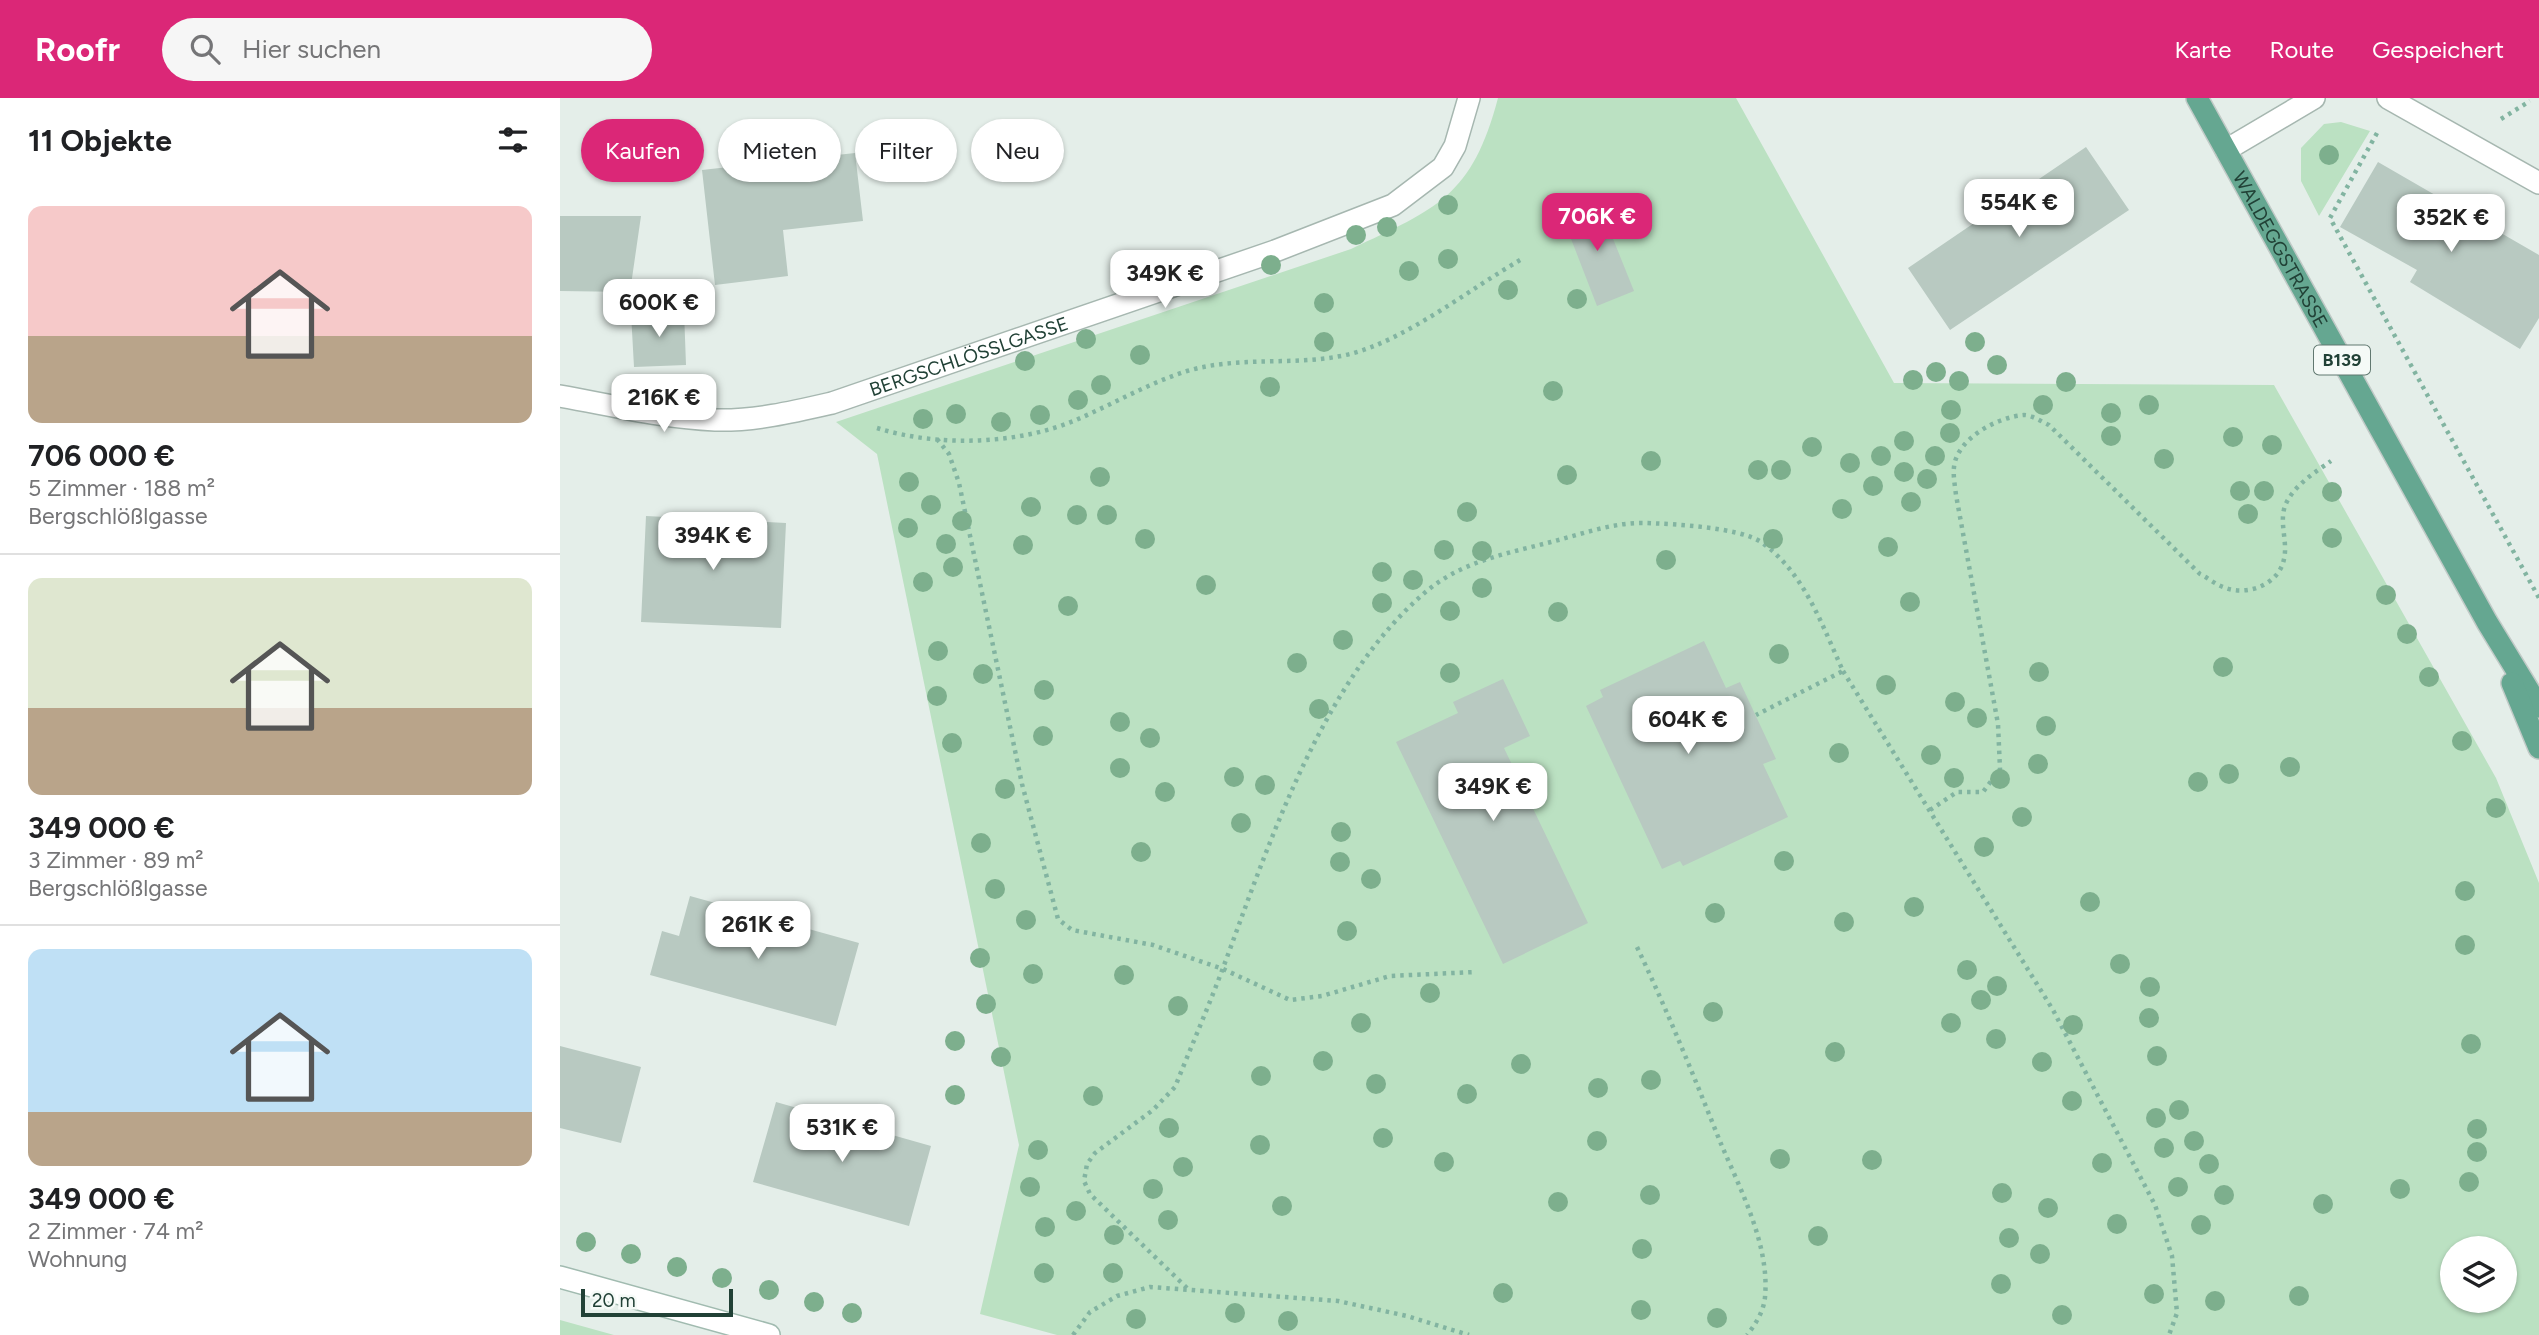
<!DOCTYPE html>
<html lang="de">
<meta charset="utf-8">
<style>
:root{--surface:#fff;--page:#f6f6f6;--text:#202124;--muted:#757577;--line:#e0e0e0;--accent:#db2777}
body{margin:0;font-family:Figtree,sans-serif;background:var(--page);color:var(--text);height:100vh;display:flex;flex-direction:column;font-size:26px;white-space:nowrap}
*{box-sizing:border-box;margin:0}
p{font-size:23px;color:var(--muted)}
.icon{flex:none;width:38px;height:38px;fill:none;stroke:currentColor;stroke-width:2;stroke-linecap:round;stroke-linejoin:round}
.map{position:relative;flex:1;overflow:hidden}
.side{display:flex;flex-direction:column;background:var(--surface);width:560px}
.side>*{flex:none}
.banner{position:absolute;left:21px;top:21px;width:665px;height:63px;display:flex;gap:14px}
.fabs{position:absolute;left:1880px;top:1138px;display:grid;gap:14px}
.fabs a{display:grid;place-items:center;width:77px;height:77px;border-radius:50%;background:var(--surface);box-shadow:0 2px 5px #0004;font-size:35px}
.scale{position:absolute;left:21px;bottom:18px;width:152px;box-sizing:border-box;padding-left:7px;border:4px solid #214136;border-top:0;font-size:19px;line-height:24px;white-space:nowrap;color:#214136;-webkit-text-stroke:5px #f5faf7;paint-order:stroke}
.price{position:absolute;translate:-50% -60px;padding:0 16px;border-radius:14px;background:#fff;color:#222;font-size:23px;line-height:46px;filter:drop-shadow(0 2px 4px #0008)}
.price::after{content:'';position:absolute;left:50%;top:42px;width:21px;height:16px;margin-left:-10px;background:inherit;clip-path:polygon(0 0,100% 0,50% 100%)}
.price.on{background:var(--accent);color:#fff}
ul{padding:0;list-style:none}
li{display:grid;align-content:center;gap:14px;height:371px;padding:0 28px}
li+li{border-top:2px solid var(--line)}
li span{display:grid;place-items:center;height:217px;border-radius:14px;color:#555}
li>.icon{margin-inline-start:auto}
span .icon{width:126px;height:126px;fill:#fffc;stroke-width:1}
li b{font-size:30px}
h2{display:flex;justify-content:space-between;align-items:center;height:84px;padding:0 28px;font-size:30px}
.pill{padding:0 24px;border-radius:32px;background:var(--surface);box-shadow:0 2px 5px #0004;font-size:24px;line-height:63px}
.pill.on{background:var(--accent);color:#fff}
header{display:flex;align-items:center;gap:42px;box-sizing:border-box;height:98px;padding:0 35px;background:var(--accent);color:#fff}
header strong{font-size:33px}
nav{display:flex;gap:38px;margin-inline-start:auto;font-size:24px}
.search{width:490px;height:63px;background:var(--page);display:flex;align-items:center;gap:18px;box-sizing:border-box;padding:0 24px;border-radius:38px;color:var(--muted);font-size:26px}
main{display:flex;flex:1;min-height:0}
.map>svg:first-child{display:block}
.green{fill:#bbe1c2;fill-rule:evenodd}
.building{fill:#b8c9c1}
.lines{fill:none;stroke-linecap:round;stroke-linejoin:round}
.street-casing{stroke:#a6b7b0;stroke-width:24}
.secondary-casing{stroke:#a1bbb0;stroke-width:24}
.primary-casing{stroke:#c1cac7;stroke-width:24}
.path{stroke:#82b4a1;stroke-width:4.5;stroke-dasharray:3.5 5;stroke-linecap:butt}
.street{stroke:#fff;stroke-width:21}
.secondary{stroke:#fff;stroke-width:21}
.primary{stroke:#65a791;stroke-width:21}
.tree{fill:#7daf8d}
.labels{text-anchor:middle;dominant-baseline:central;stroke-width:5;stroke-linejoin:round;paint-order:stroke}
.shield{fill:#f5faf7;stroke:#617870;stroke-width:2}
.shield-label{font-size:18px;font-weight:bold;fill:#214136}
.street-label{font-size:19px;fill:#214136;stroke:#f5faf7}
</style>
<header>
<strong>Roofr</strong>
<div class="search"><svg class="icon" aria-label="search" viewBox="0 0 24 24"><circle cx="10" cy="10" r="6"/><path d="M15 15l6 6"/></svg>Hier suchen</div>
<nav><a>Karte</a><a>Route</a><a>Gespeichert</a></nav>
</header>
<main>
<section class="side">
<h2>11 Objekte<svg class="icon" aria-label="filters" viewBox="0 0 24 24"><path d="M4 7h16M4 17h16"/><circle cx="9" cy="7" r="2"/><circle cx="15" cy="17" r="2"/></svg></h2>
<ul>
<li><span style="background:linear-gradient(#f6c9c9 60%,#b9a48a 0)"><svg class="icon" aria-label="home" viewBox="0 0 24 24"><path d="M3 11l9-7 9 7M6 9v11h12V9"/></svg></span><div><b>706 000 €</b><p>5 Zimmer · 188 m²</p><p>Bergschlößlgasse</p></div></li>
<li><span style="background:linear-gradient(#dfe7d0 60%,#b9a48a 0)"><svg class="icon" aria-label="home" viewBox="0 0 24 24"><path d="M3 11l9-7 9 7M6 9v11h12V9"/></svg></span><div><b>349 000 €</b><p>3 Zimmer · 89 m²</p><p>Bergschlößlgasse</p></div></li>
<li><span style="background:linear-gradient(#bfe0f5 75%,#b9a48a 0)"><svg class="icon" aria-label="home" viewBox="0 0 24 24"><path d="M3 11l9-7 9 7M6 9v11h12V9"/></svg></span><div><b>349 000 €</b><p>2 Zimmer · 74 m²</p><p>Wohnung</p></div></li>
</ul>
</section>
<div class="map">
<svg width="1979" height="1237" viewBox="0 0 1979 1237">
<rect width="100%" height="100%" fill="#e4eee9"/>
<!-- green -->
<path class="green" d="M938,0h238l158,285 380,2 222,393 43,105v452h-1482l-77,-21 39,-169 -142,-691 -41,-32 515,-173c87,-41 121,-53 147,-151zM1892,1150h52v52h-52z
M1781,24l29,9 -51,85 -18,-35v-33l23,-24z
M0,1222l54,15h-54z"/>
<!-- building -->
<path class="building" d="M1526,49l43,63 -179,120 -42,-62z
M295,55l8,68 -80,9 5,46 -73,9 -13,-115z
M1818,64l161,93v63l-19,31 -110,-67 7,-12 -77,-43z
M1037,101l37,92 -37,15 -36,-93z
M0,118h81l-11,76 -70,-1z
M124,213l2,54 -52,2 -3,-54z
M86,418l140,7 -5,105 -140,-6z
M1144,543l22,47 14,-6 36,77 -13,5 25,53 -105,49 -3,-5 -18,8 -76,-163 17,-9 -3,-7z
M943,581l27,57 -26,12 84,175 -85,41 -107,-222 62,-29 -5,-11z
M130,798l169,47 -23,83 -186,-51 12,-44 17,5z
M0,948l81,21 -20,76 -61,-15z
M216,1004l155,44 -22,80 -156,-44z"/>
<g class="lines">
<!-- street casing -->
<g class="street-casing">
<g id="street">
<path d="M1828,0l151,85"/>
<path d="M1666,52l88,-52"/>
<path id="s1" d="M0,298c51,9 103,22 155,24 40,1 78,-8 117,-17l443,-152 118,-46 50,-38 12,-21 14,-48"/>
</g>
</g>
<!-- secondary casing -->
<g class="secondary-casing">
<path id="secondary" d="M0,1179l209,58"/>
</g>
<!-- primary casing -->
<g class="primary-casing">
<g id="primary">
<path id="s2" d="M1637,0l290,524 52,85"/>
<path d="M1952,585l27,65"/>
</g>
</g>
<!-- path -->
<path class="path" d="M1941,21l29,-18
M1817,35l-47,85 209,380
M317,330c60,19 140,17 199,-8 37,-16 73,-37 111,-49 54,-16 110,-4 163,-17 56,-14 121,-66 172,-95
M377,341l12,15 10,29 63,301 36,135 14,11 81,15 70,24 67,31 32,-4 68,-20 85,-4
M1283,573l210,339 102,195 17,51 5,57 -8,22
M1370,712l27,-18h26l17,-23 -2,-45 -42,-229c-1,-9 -3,-19 -2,-28 3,-29 44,-50 70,-52 8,0 18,7 25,10l151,149c8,4 15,10 23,13 23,10 56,-2 61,-28 4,-17 -5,-36 1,-53 7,-19 30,-34 46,-45
M1077,849c30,63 56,127 82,192 20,48 51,105 46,158 -1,14 -10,28 -18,38
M627,1190l-97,-94 -6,-13 3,-17 8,-11 58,-43 22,-23c16,-40 33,-79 48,-119 46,-124 100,-291 205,-378 35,-29 81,-37 123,-48 31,-8 63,-20 94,-19 28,1 93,4 116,19 43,30 61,83 82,129l-87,44
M513,1237l17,-23 27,-16 33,-9 188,14 69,15 62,19"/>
<!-- street -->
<use href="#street" class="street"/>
<!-- secondary -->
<use href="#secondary" class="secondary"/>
<!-- primary -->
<use href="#primary" class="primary"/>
</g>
<!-- trees -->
<g class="tree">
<circle cx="1769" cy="57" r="10"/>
<circle cx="888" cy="107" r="10"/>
<circle cx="827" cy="129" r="10"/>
<circle cx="796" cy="137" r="10"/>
<circle cx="888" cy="161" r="10"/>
<circle cx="711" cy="167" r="10"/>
<circle cx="849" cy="173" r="10"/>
<circle cx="948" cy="192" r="10"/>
<circle cx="1017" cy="201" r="10"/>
<circle cx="764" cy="205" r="10"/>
<circle cx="526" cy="241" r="10"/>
<circle cx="764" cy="244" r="10"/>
<circle cx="1415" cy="244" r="10"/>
<circle cx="580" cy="257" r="10"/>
<circle cx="465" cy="263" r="10"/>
<circle cx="1437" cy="267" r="10"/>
<circle cx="1376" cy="274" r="10"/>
<circle cx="1353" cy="282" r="10"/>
<circle cx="1399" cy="283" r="10"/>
<circle cx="1506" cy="284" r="10"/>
<circle cx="541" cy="287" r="10"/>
<circle cx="710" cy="289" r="10"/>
<circle cx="993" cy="293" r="10"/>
<circle cx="518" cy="302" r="10"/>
<circle cx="1483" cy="307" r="10"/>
<circle cx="1589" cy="307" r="10"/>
<circle cx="1391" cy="312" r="10"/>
<circle cx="1551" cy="315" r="10"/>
<circle cx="396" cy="316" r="10"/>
<circle cx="480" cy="317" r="10"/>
<circle cx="363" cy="321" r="10"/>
<circle cx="441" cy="324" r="10"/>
<circle cx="1390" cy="335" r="10"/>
<circle cx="1551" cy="338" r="10"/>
<circle cx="1673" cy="339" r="10"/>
<circle cx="1344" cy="343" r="10"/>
<circle cx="1712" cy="347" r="10"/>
<circle cx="1252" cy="349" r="10"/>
<circle cx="1321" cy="358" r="10"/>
<circle cx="1375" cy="358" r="10"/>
<circle cx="1604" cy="361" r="10"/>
<circle cx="1091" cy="363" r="10"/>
<circle cx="1290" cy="365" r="10"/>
<circle cx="1198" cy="372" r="10"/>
<circle cx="1221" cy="372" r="10"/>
<circle cx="1344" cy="374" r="10"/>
<circle cx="1007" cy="377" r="10"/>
<circle cx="540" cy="379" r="10"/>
<circle cx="1367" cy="381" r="10"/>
<circle cx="349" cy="384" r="10"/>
<circle cx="1313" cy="388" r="10"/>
<circle cx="1680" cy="393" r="10"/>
<circle cx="1704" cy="393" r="10"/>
<circle cx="1772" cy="394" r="10"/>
<circle cx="1351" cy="404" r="10"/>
<circle cx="371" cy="407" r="10"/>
<circle cx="471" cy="409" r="10"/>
<circle cx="1282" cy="411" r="10"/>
<circle cx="907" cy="414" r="10"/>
<circle cx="1688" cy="416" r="10"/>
<circle cx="517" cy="417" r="10"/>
<circle cx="547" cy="417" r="10"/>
<circle cx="402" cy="423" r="10"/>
<circle cx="348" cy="430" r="10"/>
<circle cx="1772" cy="440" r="10"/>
<circle cx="585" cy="441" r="10"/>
<circle cx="1213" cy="441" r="10"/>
<circle cx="386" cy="446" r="10"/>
<circle cx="463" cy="447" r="10"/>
<circle cx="1328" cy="449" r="10"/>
<circle cx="884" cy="452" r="10"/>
<circle cx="922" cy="453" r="10"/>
<circle cx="1106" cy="462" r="10"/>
<circle cx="393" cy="469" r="10"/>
<circle cx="822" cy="474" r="10"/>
<circle cx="853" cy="482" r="10"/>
<circle cx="363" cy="484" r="10"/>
<circle cx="646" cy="487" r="10"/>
<circle cx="922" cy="490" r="10"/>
<circle cx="1826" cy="497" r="10"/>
<circle cx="1350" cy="504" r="10"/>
<circle cx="822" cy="505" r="10"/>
<circle cx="508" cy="508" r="10"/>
<circle cx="890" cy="513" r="10"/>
<circle cx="998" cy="514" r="10"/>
<circle cx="1847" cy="536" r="10"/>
<circle cx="783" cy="542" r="10"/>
<circle cx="378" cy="553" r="10"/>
<circle cx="1219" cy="556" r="10"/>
<circle cx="737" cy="565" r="10"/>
<circle cx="1663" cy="569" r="10"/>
<circle cx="1479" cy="574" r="10"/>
<circle cx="890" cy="575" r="10"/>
<circle cx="423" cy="576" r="10"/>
<circle cx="1869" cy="579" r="10"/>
<circle cx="1326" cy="587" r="10"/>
<circle cx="484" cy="592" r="10"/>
<circle cx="377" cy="598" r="10"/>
<circle cx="1395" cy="604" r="10"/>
<circle cx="759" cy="611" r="10"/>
<circle cx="1417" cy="620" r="10"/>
<circle cx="560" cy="624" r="10"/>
<circle cx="1486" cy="628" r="10"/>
<circle cx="483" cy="638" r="10"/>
<circle cx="590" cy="640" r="10"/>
<circle cx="1902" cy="643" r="10"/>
<circle cx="392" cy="645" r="10"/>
<circle cx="1279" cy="655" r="10"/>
<circle cx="1371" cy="657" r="10"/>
<circle cx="1478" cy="666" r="10"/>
<circle cx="1730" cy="669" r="10"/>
<circle cx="560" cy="670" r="10"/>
<circle cx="1669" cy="676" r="10"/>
<circle cx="674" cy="679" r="10"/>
<circle cx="1394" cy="680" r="10"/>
<circle cx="1440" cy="681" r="10"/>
<circle cx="1638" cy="684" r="10"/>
<circle cx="705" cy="687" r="10"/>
<circle cx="445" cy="691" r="10"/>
<circle cx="605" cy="694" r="10"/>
<circle cx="1936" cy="710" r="10"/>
<circle cx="1462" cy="719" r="10"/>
<circle cx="681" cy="725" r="10"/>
<circle cx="781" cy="734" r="10"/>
<circle cx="421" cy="745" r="10"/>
<circle cx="1424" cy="749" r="10"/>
<circle cx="581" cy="754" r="10"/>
<circle cx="1224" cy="763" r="10"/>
<circle cx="780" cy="764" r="10"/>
<circle cx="811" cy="781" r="10"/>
<circle cx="435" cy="791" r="10"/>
<circle cx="1905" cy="793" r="10"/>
<circle cx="1530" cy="804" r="10"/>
<circle cx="1354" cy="809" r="10"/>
<circle cx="1155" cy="815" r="10"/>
<circle cx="466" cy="822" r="10"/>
<circle cx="1284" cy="824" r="10"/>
<circle cx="787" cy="833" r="10"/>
<circle cx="1905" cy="847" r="10"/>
<circle cx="420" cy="860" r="10"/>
<circle cx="1560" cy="866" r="10"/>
<circle cx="1407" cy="872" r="10"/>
<circle cx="473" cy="876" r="10"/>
<circle cx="564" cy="877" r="10"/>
<circle cx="1437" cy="888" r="10"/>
<circle cx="1590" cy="889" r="10"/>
<circle cx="870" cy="895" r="10"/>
<circle cx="1421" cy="902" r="10"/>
<circle cx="426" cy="906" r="10"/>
<circle cx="618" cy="908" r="10"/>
<circle cx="1153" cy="914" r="10"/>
<circle cx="1589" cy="920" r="10"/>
<circle cx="801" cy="925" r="10"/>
<circle cx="1391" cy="925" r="10"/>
<circle cx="1513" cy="927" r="10"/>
<circle cx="1436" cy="941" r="10"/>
<circle cx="395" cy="943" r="10"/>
<circle cx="1911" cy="946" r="10"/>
<circle cx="1275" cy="954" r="10"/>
<circle cx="1597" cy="958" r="10"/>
<circle cx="441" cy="959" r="10"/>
<circle cx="763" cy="963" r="10"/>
<circle cx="1482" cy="964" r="10"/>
<circle cx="961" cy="966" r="10"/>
<circle cx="701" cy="978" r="10"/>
<circle cx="1091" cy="982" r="10"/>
<circle cx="816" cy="986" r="10"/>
<circle cx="1038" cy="990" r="10"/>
<circle cx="907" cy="996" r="10"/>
<circle cx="395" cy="997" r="10"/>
<circle cx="533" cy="998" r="10"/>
<circle cx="1512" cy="1003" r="10"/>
<circle cx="1619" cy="1012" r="10"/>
<circle cx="1596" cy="1020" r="10"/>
<circle cx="609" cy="1030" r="10"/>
<circle cx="1917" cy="1031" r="10"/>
<circle cx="823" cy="1040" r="10"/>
<circle cx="1037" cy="1043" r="10"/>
<circle cx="1634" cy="1043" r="10"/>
<circle cx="700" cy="1047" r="10"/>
<circle cx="1604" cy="1050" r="10"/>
<circle cx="478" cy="1052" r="10"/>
<circle cx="1917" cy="1054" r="10"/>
<circle cx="1220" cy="1061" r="10"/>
<circle cx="1312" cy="1062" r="10"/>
<circle cx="884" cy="1064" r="10"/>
<circle cx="1542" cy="1065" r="10"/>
<circle cx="1649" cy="1066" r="10"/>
<circle cx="623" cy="1069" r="10"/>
<circle cx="1909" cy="1084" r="10"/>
<circle cx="470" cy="1089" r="10"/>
<circle cx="1618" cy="1089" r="10"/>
<circle cx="593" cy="1091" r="10"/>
<circle cx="1840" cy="1091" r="10"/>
<circle cx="1442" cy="1095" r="10"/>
<circle cx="1090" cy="1097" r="10"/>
<circle cx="1664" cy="1097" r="10"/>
<circle cx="998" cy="1104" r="10"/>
<circle cx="1763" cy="1106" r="10"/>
<circle cx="722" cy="1108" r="10"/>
<circle cx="1488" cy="1110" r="10"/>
<circle cx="516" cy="1113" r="10"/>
<circle cx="608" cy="1122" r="10"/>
<circle cx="1557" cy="1126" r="10"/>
<circle cx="1641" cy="1127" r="10"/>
<circle cx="485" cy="1129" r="10"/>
<circle cx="554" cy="1137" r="10"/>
<circle cx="1258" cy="1138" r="10"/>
<circle cx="1449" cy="1140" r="10"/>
<circle cx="26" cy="1144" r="10"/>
<circle cx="1082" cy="1151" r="10"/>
<circle cx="71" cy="1156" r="10"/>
<circle cx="1480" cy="1156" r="10"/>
<circle cx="117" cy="1169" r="10"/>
<circle cx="484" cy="1175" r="10"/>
<circle cx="553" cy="1175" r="10"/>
<circle cx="162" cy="1180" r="10"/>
<circle cx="1441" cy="1186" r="10"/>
<circle cx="209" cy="1192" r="10"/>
<circle cx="943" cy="1195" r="10"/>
<circle cx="1594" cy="1196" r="10"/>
<circle cx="1739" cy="1198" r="10"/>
<circle cx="1655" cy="1203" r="10"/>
<circle cx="254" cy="1204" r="10"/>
<circle cx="1081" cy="1212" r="10"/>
<circle cx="292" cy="1215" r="10"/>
<circle cx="675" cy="1215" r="10"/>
<circle cx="1502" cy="1217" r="10"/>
<circle cx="1157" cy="1220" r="10"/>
<circle cx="576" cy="1221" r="10"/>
<circle cx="728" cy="1223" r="10"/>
</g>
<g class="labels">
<!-- shield labels -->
<rect class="shield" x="1754" y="247.5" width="56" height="29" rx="5"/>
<g class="shield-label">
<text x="1782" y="262">B139</text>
</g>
<!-- street labels -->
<g class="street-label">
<text stroke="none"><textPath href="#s2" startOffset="173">WALDEGGSTRASSE</textPath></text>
<text stroke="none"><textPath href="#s1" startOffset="420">BERGSCHLÖSSLGASSE</textPath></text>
</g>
</g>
</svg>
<div class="fabs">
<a><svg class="icon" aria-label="layers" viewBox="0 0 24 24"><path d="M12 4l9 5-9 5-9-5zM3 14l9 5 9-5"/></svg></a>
</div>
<div class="scale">20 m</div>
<b class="price" style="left:1459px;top:141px">554K €</b>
<b class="price on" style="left:1037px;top:155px">706K €</b>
<b class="price" style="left:1891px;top:156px">352K €</b>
<b class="price" style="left:605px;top:212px">349K €</b>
<b class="price" style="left:99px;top:241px">600K €</b>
<b class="price" style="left:104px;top:336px">216K €</b>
<b class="price" style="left:153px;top:474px">394K €</b>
<b class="price" style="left:1128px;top:658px">604K €</b>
<b class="price" style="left:933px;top:725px">349K €</b>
<b class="price" style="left:198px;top:863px">261K €</b>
<b class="price" style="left:282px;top:1066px">531K €</b>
<div class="banner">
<a class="pill on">Kaufen</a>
<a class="pill">Mieten</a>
<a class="pill">Filter</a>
<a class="pill">Neu</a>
</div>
</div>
</main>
